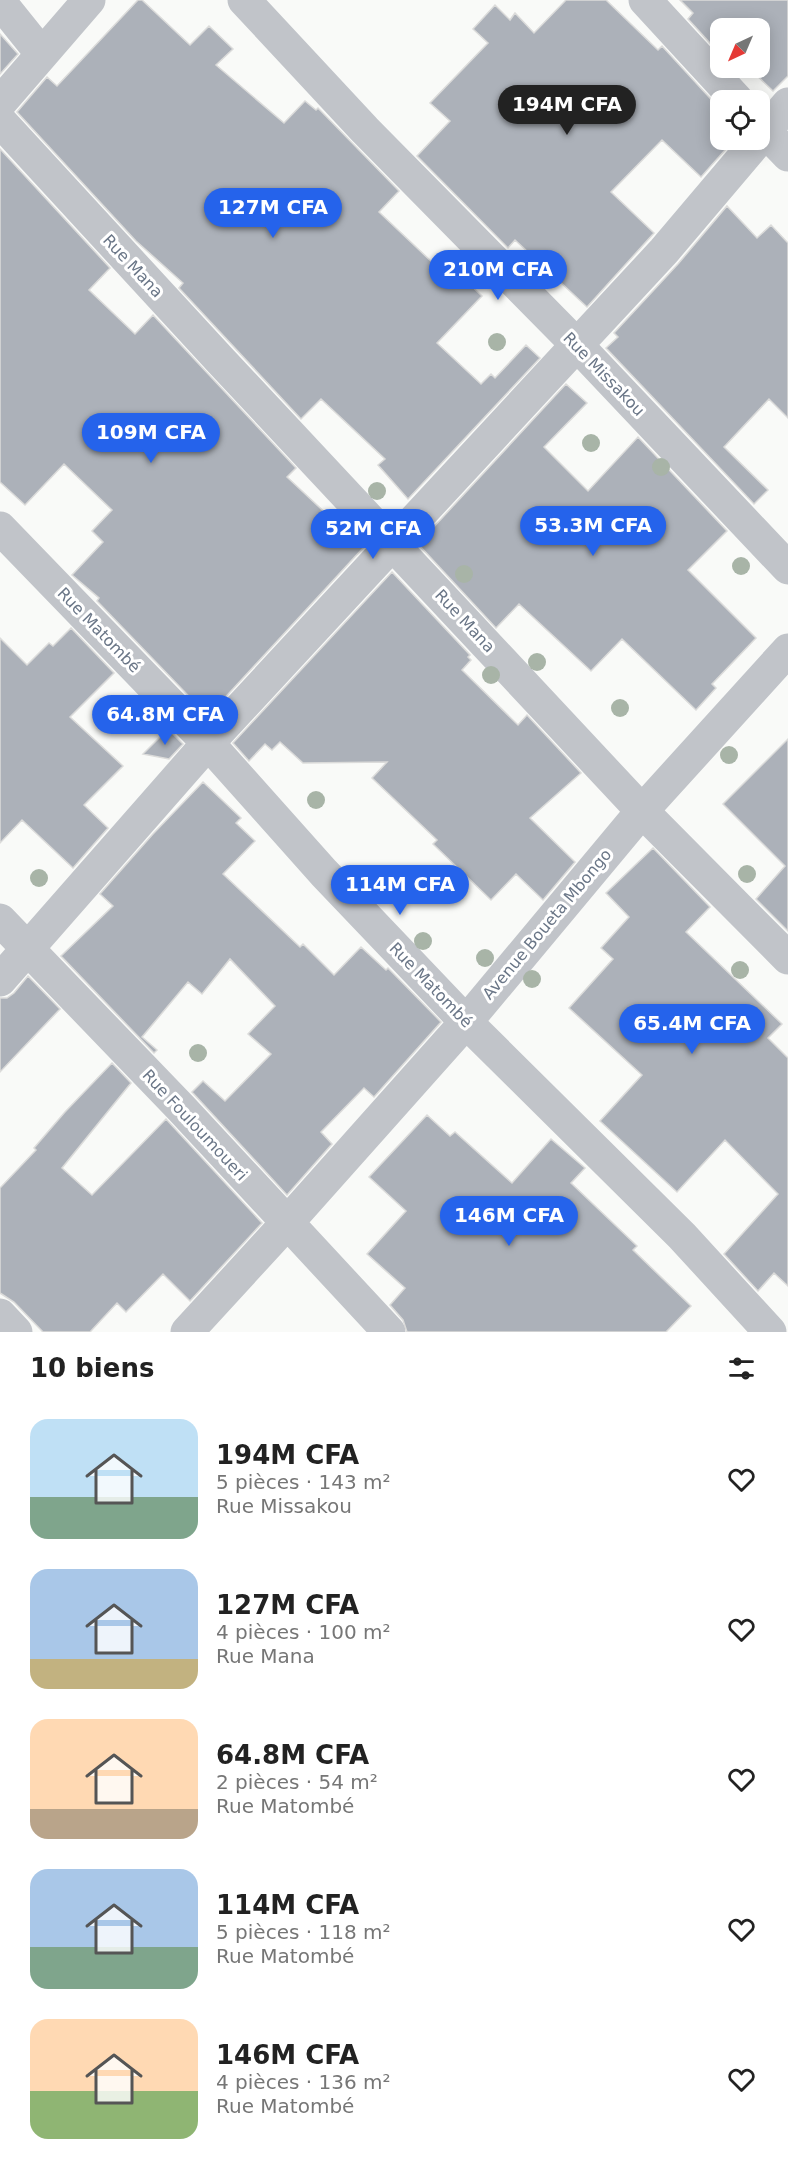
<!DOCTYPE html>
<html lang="fr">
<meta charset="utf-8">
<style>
:root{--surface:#fff;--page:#f2f2f2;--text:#222;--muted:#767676;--accent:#2563eb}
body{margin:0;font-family:"DejaVu Sans",sans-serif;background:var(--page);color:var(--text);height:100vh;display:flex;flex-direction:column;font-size:22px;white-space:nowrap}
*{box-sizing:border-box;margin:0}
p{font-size:20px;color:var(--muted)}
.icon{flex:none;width:33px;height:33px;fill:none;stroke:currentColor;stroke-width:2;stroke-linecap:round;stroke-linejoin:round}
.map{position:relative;height:1332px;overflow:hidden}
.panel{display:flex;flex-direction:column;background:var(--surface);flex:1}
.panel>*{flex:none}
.needle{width:39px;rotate:224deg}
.tools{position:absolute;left:710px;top:18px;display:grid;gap:12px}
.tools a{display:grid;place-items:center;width:60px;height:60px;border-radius:12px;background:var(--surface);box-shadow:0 3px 15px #0003;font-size:30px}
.price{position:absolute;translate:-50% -51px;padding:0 14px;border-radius:21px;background:var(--accent);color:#fff;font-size:20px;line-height:39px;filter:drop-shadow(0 2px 3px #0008)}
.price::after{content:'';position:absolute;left:50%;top:36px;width:18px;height:14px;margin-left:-9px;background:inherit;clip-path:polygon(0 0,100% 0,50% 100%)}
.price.on{background:#222;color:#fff}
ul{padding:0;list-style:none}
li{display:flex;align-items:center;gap:18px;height:150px;padding:0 30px}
li span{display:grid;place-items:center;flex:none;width:168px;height:120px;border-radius:18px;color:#555}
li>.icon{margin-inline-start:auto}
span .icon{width:72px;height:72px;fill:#fffc;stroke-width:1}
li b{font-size:26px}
h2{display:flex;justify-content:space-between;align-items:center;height:72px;padding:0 30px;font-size:26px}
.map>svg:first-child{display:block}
.building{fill:#acb1b9;stroke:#dbdbda;stroke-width:1.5}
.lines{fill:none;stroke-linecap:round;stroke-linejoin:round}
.street{stroke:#c1c4c9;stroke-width:33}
.tree{fill:#a8b4a7}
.labels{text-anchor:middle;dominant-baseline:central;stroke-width:6;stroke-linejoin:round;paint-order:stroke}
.street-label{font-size:16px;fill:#6a7687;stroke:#fff}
</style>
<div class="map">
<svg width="788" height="1332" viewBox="0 0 788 1332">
<rect width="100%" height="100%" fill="#f9faf8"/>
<!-- building -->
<path class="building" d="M138,0h4l48,45 19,-19 24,23 -17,16 68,58 21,-22 11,9 2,-2 81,83 -20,21 72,68 7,-7 24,23 -45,47 44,41 10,-10 4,4 31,-33 14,13 -132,141 -30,-34 7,-6 -64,-60 -20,20 -122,-131 4,-5 -47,-42 -119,-129 30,-35 10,9z
M566,0h40l52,50 4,-4 58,63v31h14l-33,37 -39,-37 -51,52 43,41 -67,74 -72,-67 -7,8 -91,-92 33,-35 -20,-18 58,-60 -15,-14 22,-24 15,15 5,-7 19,20z
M680,0h108v76l-15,15 -24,-23h10v-40h-39v26l-32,-35 5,-6z
M0,34l18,20 -18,20z
M0,149l110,119 -21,22 46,44 18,-19 143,153 -9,9 76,71 -155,168 -111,-115 2,-3 -27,-23 31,-33 -11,-11 20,-21 -48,-46 -39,41 -25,-23z
M727,206l30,32 14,-13 17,18v175l-19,-19 -45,48 44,43 -14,14 -148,-156 12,-11 -4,-4 64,-69z
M566,384l21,19 -43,44 44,44 50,-54 89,94 -39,39 68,68 -44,46 4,4 -20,22 -74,-71 -31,32 -72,-67 -23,24 -78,-84z
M392,572l78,83 -2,2 3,3 -9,10 56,55 9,-10 54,58 -51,45 45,44 -32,38 -27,-26 -25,26 -58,-56 4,-4 -65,-62 15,-16 -84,1 -23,-21 -8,8 -7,-6 -16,17 -16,-18z
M71,628l43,45 -44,44 53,49 -39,39 24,23 -35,40 -51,-48 -22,23v-205l27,27 22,-22 4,3z
M168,729l15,15 -14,15 -26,-5z
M788,739v192l-32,-32 29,-33 -62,-62z
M203,782l38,36 -5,5 19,18 -32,33 77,73 3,-3 31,31 27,-28 25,23 2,-2 53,54 -67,75 -10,-9 -43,44 11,12 -45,51 -95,-103 11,-11 22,20 46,-47 -23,-20 27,-28 -45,-47 -28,35 -14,-12 -46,55 15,13 -3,3 -93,-97 52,-50 -13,-12 53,-60z
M653,848l57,59 -24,25 96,92 -14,14 20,20v228l-14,-13 -16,18 -34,-37 54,-60 -53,-54 -48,52 -77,-71 42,-46 -73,-67 44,-49 -12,-11 28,-31 -23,-24z
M28,976l32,33 -60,63v-74h7l7,-5z
M112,1063l19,20 -69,85 30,27 74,-76 96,104 -72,78 -27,-27 -37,38 -9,-9 -27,29h-47l-29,-30 -14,-9v-105l36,-38 -2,-2 31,-36z
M427,1115l23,21 5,-4 57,51 39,-44 34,29 -14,15 66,63 -4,4 58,56 -25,26h-259l-4,-12 -13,-15 15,-17 -38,-34 39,-43 -37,-34z"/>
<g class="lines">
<!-- street -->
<path class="street" d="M244,0l121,130 212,215 211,223
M645,0l92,100
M0,2l41,51
M0,103l89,-103
M0,121l221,240 421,450 146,147
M759,125l29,30
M759,138l29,-34
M0,528l208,215 116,130 142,149 216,214 88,96
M0,920l181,188 208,224
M0,980l208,-237 456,-492 94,-111
M0,1315l16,17
M187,1332l99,-108 180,-202 176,-211 146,-161"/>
</g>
<!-- trees -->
<g class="tree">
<circle cx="497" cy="342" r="9"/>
<circle cx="591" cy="443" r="9"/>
<circle cx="661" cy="467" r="9"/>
<circle cx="377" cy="491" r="9"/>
<circle cx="741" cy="566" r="9"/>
<circle cx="464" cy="574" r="9"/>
<circle cx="537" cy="662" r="9"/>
<circle cx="491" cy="675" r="9"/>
<circle cx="620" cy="708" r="9"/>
<circle cx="126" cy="724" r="9"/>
<circle cx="729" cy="755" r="9"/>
<circle cx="316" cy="800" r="9"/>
<circle cx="747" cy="874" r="9"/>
<circle cx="39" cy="878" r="9"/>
<circle cx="423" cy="941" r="9"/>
<circle cx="485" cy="958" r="9"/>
<circle cx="740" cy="970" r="9"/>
<circle cx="532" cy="979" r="9"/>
<circle cx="198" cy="1053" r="9"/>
</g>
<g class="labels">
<!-- street labels -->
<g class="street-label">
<text transform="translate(133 266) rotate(47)">Rue Mana</text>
<text transform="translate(604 374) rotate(46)">Rue Missakou</text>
<text transform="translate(465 621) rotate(47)">Rue Mana</text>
<text transform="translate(99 630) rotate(46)">Rue Matombé</text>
<text transform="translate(547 924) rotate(-50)">Avenue Boueta Mbongo</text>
<text transform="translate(431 985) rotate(46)">Rue Matombé</text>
<text transform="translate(195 1125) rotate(47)">Rue Fouloumoueri</text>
</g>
</g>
</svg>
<div class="tools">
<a><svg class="needle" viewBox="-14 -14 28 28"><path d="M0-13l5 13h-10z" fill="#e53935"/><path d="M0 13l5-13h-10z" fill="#767676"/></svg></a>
<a><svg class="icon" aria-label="locate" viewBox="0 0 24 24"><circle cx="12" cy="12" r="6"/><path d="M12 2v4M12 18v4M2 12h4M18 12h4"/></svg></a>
</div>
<b class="price on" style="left:567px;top:136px">194M CFA</b>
<b class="price" style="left:273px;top:239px">127M CFA</b>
<b class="price" style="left:498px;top:301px">210M CFA</b>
<b class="price" style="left:151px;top:464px">109M CFA</b>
<b class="price" style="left:593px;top:557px">53.3M CFA</b>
<b class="price" style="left:373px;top:560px">52M CFA</b>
<b class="price" style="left:165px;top:746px">64.8M CFA</b>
<b class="price" style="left:400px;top:916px">114M CFA</b>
<b class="price" style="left:692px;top:1055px">65.4M CFA</b>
<b class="price" style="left:509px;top:1247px">146M CFA</b>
</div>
<section class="panel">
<h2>10 biens<svg class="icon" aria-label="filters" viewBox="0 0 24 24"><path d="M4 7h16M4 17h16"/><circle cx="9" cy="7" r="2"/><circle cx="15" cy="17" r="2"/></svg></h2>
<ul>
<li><span style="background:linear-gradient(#bfe0f5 65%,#7fa58c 0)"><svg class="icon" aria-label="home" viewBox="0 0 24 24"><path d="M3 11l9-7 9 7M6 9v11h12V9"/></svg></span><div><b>194M CFA</b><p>5 pièces · 143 m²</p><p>Rue Missakou</p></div><svg class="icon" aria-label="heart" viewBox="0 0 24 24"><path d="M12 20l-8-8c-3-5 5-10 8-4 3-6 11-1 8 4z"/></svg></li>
<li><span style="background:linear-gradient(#a9c7e8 75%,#c2b280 0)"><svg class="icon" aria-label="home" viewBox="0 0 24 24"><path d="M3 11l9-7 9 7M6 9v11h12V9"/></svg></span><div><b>127M CFA</b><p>4 pièces · 100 m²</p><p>Rue Mana</p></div><svg class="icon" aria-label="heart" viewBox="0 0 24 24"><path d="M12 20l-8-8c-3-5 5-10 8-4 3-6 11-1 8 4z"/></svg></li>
<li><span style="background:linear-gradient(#ffd9b3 75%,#b9a48a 0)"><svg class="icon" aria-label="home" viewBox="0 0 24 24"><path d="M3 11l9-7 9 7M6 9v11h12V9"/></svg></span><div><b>64.8M CFA</b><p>2 pièces · 54 m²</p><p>Rue Matombé</p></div><svg class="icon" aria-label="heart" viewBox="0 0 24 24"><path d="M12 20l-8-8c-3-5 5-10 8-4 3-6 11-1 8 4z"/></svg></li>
<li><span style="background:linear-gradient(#a9c7e8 65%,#7fa58c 0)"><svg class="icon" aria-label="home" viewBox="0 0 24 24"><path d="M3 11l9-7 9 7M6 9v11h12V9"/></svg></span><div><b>114M CFA</b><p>5 pièces · 118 m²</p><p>Rue Matombé</p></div><svg class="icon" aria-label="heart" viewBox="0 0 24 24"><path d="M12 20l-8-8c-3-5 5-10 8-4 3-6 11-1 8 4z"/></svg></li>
<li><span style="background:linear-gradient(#ffd9b3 60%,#8fb573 0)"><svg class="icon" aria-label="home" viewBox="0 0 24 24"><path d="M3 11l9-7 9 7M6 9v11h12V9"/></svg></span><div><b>146M CFA</b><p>4 pièces · 136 m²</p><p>Rue Matombé</p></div><svg class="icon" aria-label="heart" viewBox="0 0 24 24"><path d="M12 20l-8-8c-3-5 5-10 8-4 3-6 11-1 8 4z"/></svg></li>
</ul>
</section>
